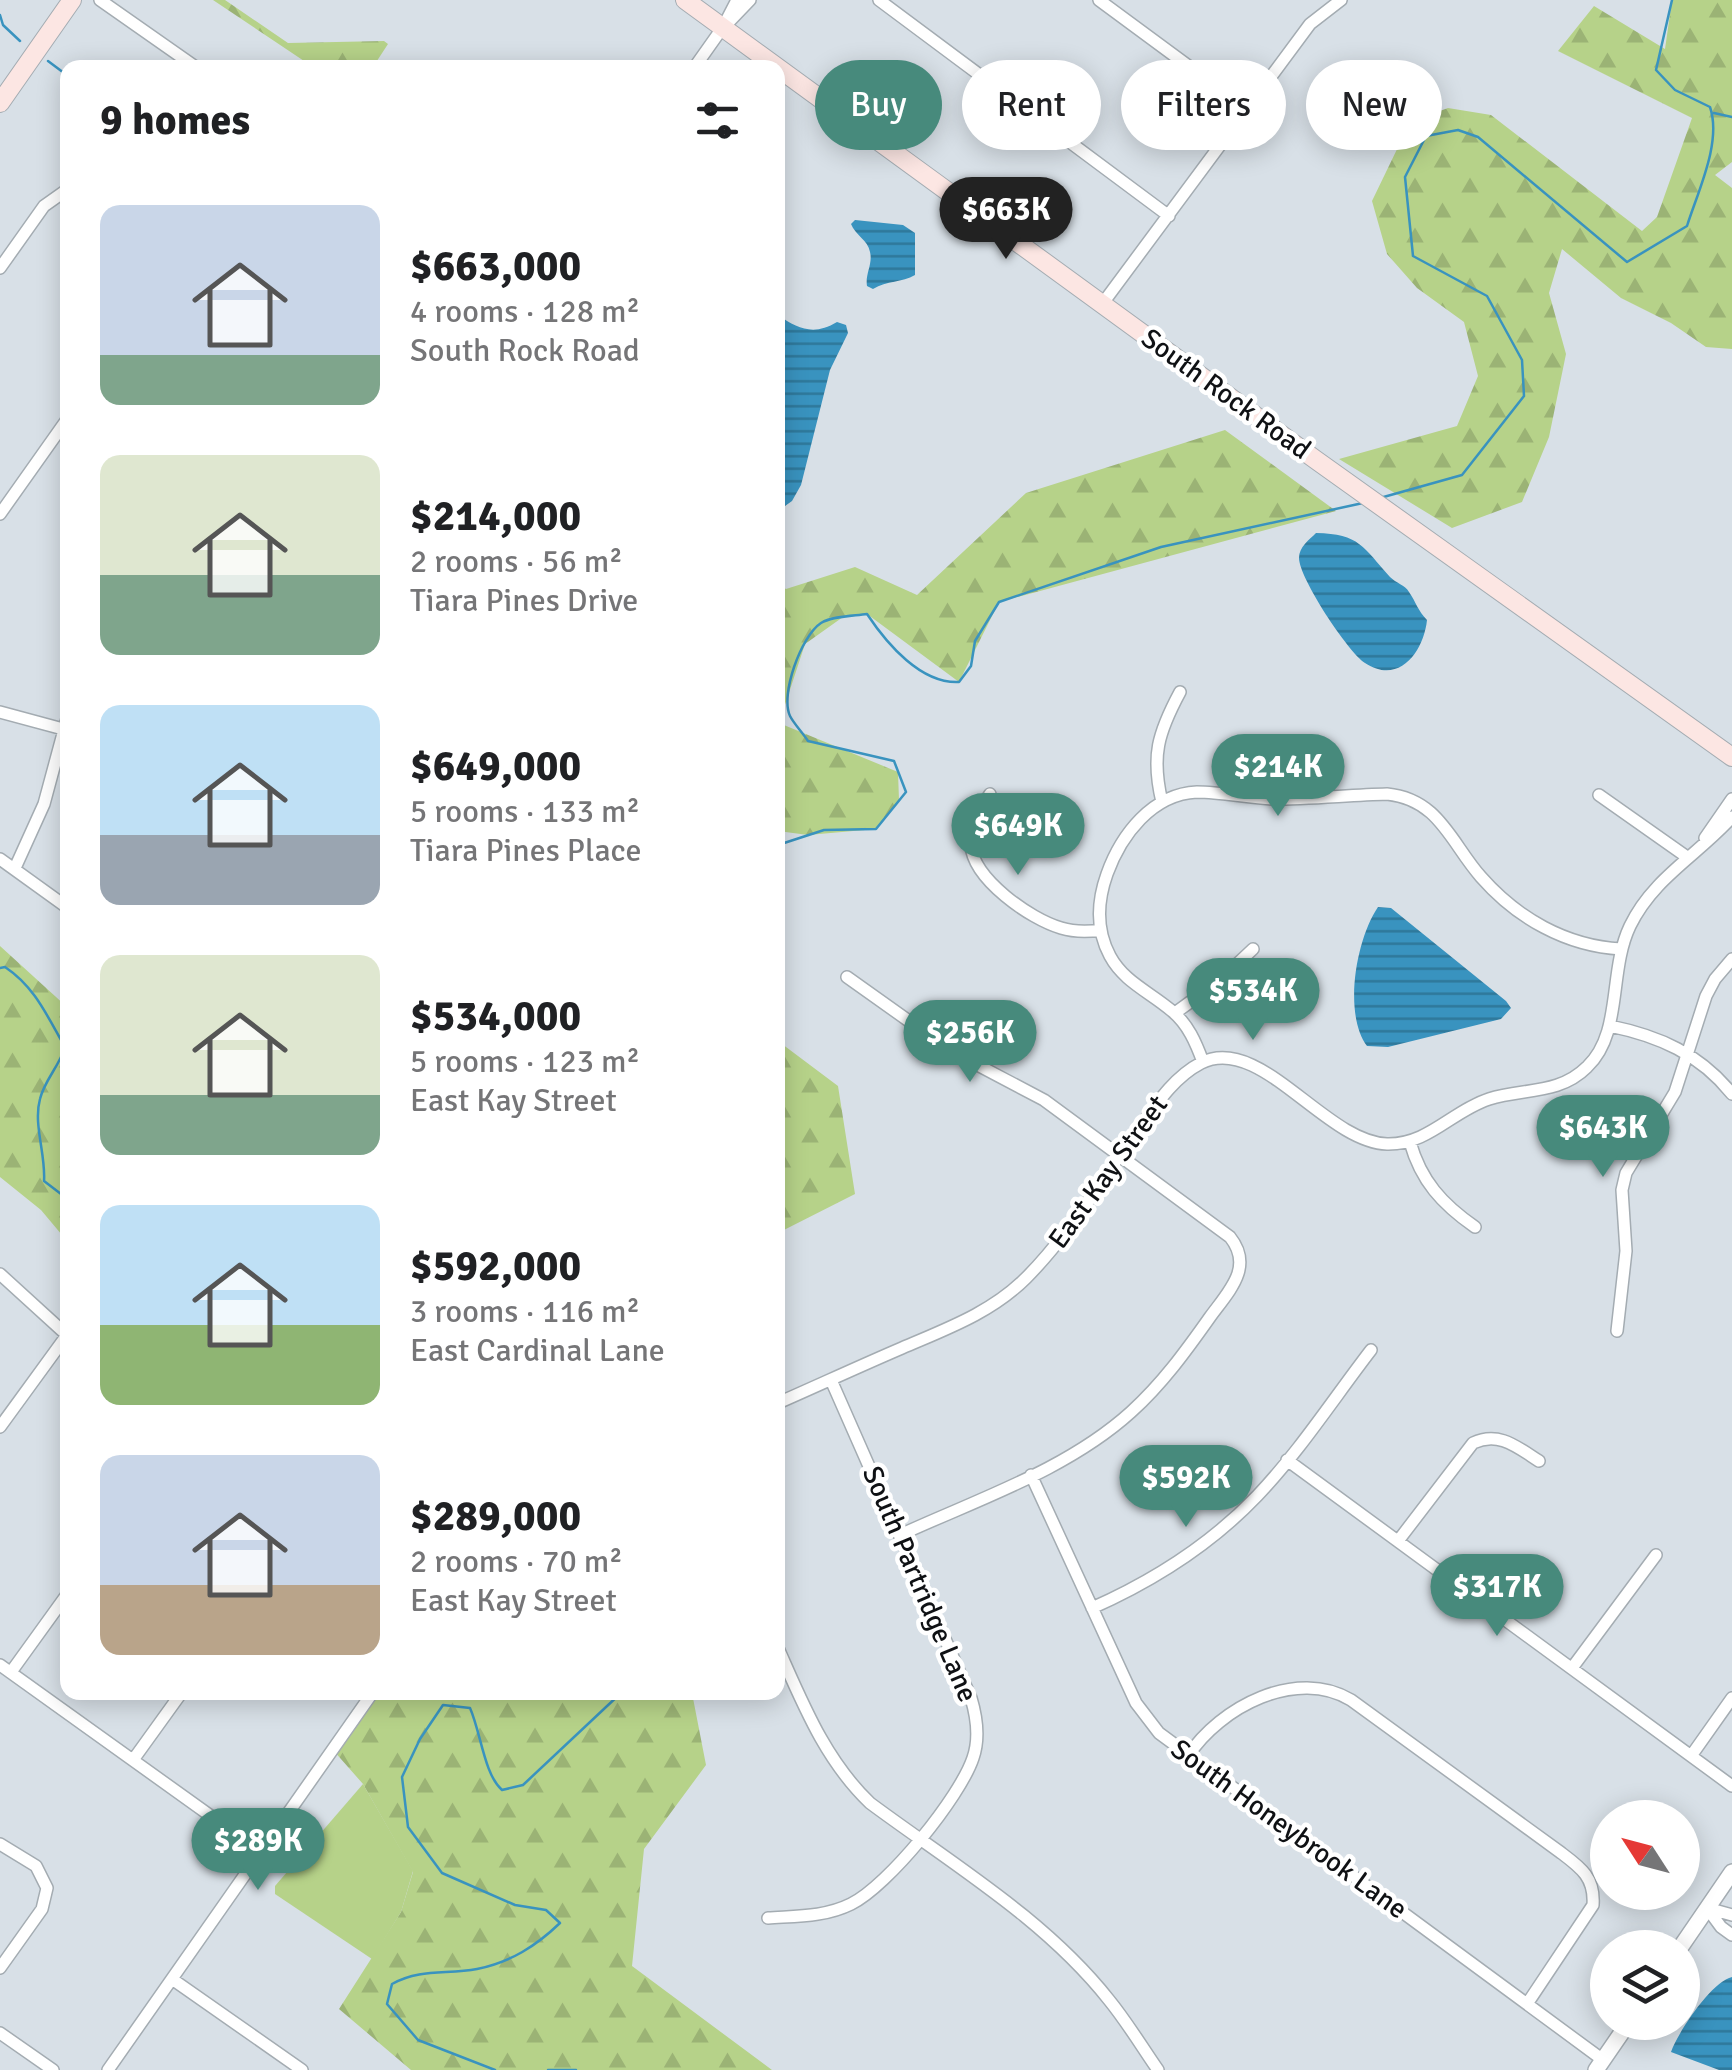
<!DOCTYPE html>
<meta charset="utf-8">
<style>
:root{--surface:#fff;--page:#f6f6f6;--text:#202124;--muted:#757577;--accent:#478a7c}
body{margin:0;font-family:Signika,sans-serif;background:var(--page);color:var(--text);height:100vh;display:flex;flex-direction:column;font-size:38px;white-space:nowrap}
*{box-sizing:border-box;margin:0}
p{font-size:32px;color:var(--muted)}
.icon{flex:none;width:55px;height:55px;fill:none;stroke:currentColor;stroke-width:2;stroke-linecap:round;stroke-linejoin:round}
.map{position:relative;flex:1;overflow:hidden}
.details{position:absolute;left:60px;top:60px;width:725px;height:1640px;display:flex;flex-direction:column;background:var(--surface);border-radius:20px;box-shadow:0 5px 25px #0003}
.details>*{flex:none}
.guide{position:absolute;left:815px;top:60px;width:765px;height:90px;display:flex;gap:20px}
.needle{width:65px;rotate:306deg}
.tools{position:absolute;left:1590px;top:1800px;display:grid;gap:20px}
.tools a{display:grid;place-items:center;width:110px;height:110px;border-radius:50%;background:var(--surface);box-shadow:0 5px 25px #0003;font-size:50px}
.price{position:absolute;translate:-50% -85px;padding:0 22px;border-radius:35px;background:var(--accent);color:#fff;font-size:32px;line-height:65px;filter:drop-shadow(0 2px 5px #0008)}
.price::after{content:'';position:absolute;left:50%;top:60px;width:30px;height:22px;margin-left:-15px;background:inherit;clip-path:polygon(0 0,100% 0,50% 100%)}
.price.selected{background:#222;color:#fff}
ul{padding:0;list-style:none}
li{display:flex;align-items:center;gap:30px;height:250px;padding:0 40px}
li span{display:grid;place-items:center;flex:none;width:280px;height:200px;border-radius:20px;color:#555}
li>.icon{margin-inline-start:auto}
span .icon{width:120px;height:120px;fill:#fffc;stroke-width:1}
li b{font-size:42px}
h2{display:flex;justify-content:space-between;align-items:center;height:120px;padding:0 40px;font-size:42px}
.chip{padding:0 35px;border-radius:45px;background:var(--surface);box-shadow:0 5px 25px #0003;font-size:35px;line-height:90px}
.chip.selected{background:var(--accent);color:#fff}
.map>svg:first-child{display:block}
.forest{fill:url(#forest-firs)}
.pitch{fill:#b6d289}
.water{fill:url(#water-rules)}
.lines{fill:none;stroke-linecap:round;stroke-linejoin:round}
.stream{stroke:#3993bf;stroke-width:2.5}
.minor-casing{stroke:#a4acb2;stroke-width:14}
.tertiary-casing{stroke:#a4acb2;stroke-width:18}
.secondary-casing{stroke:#a4acb2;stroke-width:20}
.minor{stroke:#fff;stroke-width:11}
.tertiary{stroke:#fff;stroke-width:15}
.secondary{stroke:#fce6e3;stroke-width:18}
.labels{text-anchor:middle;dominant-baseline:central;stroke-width:9;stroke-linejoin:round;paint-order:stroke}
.street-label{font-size:28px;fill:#0f1114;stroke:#fff}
</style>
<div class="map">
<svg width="1732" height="2070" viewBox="0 0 1732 2070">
<defs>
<pattern id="forest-firs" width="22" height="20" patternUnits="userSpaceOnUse" patternTransform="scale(2.5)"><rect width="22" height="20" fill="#b6d289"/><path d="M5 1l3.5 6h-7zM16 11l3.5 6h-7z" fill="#9bb375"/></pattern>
<pattern id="water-rules" width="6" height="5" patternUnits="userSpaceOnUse" patternTransform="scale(2.5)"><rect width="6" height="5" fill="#3993bf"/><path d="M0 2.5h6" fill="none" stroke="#2e779a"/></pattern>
</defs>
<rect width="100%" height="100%" fill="#d8e0e7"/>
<!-- forest -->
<path class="forest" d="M213,0h12l63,43 96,-2 4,3 -15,23h-60z
M1672,0h60v162l-17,13 17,13v161l-26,-2 -35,-24 -50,-25 -59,-49 -13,44 17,61 -17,83 -27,65 -70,26 -113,-69 118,-33 21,-50 -14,-54 -47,-34 -30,-34 -15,-53 28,-58 18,-24 30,-11 43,7 151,116 15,-14 35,-99 -134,-67 36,-45 71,43z
M1225,430l111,81 -337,91 -40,80 -92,-68 -24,3 -38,27 -26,79 119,49 1,28 -23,29 -68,6 -30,-4v-247l8,5 69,-22 62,28 109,-102z
M0,946l67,61v234l-26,-31 -41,-33z
M778,1041l60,45 17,108 -77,39z
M373,1693h319l14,72 -62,84 -12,117 140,104h-361l-72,-61 62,-97 12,-40 -50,-88 -30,-34z"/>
<!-- pitch -->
<path class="pitch" d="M363,1784l50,87 -12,41 -29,47 -97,-65v-8z"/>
<!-- water -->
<path class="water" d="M855,220l48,5 12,8v42c-13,8 -28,5 -42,14l-6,-3c-2,-12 6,-22 3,-34 -2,-12 -15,-17 -19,-28z
M778,315c20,14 36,21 59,7l9,3 2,8 -18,37 -29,115 -9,16 -14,10z
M1316,533c44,1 47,14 74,44 6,6 15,8 19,15 7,10 9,19 18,28 -3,30 -27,66 -62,43 -17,-11 -66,-85 -66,-105 0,-11 10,-18 17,-25z
M1378,907l13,1 115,93 5,7 -10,11 -113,28 -21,-1c-24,-32 -11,-107 11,-139z
M1732,1977v93h-13l-48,-18c7,-20 41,-71 61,-75z"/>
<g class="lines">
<!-- stream -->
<path class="stream" d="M0,15l3,10 17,16
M48,61l20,15
M1714,113l18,4
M1380,498l82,-23 62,-79 -2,-36 -35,-64 -74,-40 -8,-79 21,-41 32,-6 20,7 149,125 60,-36c11,-35 35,-84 23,-119l-35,-17 -19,-20 16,-70
M778,845l46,-15 52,-1 30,-37 -12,-31 -86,-20c-5,-8 -14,-17 -18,-25 -10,-21 11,-80 31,-93 12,-7 32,-7 46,-9 20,30 54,70 92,68l12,-16 4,-25 24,-39 162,-55 202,-44
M0,968l5,-1c30,20 42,49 60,80 -5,18 -21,34 -25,52 -7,25 6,56 4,82l17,13 7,-1
M495,2070l-77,-30 -31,-36 5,-20c29,-16 55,-9 85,-15 34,-7 59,-23 83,-46l-14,-13 -31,-5 -73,-32 -34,-46 -6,-50 18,-38 23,-34 27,3c11,25 14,66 32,82l21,-5 99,-93
M548,2070h28"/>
<!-- minor casing -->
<g class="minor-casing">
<path id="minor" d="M100,0l97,68
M879,0l290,216
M1099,0l149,110
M726,25l24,-25
M694,68l29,-41 14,-27
M0,268l44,-62 24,-17
M1103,303l207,-279 31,-24
M0,514l68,-96
M0,712l63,17
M990,794c-10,15 -20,33 -19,51 2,34 59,74 90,83 13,4 26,4 40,2
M1599,795l88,62
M1162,802c-11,-46 -4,-69 18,-110
M1705,838l27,-39
M0,859l68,49
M15,868l29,-64 24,-89
M847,977l104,74 93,49 186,137c24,30 -1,54 -20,80 -24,34 -48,67 -79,95 -64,58 -153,87 -231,123
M1175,1013l44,-32 34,-32
M1610,1026c49,10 90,28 122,68
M1203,1062c-7,-19 -15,-38 -31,-51 -22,-19 -48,-29 -62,-55 -14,-26 -13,-54 -3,-82 14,-39 45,-80 90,-82 25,0 51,6 76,7 38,0 76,-4 114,-5 52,5 64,49 94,83 36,41 85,69 140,72
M1410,1142c11,39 32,62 65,85
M0,1274l68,62
M1617,1331l9,-80 -4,-61 4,-17 49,-81 31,-96 9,-17 17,-20
M778,1403c41,-18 82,-37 124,-55 44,-19 89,-35 124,-70 42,-42 74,-96 109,-144 19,-26 37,-56 66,-71 59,-30 124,79 186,81 41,1 65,-33 102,-45 34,-11 70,-4 98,-32 36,-34 21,-95 43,-141 23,-48 68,-71 102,-109
M0,1427l67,-92
M1287,1460l445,326
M1031,1475l105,228 23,30 444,327
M1398,1541l75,-98c26,-12 44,4 66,18
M1092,1608c61,-27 119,-64 165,-112 42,-44 77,-98 114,-146
M778,1648c25,56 47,112 92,155 82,61 175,116 239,197 18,22 33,47 49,70
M0,1665l261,187
M1572,1668l84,-113
M11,1672l57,-79
M1188,1756c32,-49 109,-89 163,-56l209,152c20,15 35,25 33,53l-66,99
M1691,1756l41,-58
M133,1760l49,-68
M0,1844l36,22 11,22 -5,21 -42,59
M1707,1908l14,19 11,8
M1707,1908l25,7
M768,1918c28,-2 57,-1 83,-14 37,-18 109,-107 122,-146 7,-20 4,-40 -2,-60l-140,-318
M172,1979l130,91
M0,2033l53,37
M108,2070l265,-378"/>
</g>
<!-- tertiary casing -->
<g class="tertiary-casing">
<path id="tertiary" d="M1680,1948l52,-76
M1596,2070l33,-48"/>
</g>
<!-- secondary casing -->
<g class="secondary-casing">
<path id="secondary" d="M685,0l631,460 416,297
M0,103l72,-103"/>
</g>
<!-- minor -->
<use href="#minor" class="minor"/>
<!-- tertiary -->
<use href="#tertiary" class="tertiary"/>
<!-- secondary -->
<use href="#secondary" class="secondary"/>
</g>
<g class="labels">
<!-- street labels -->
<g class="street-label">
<text transform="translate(1226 394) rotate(36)">South Rock Road</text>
<text transform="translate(1108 1172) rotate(-54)">East Kay Street</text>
<text transform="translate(920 1584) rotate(67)">South Partridge Lane</text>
<text transform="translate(1289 1829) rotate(36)">South Honeybrook Lane</text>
</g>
</g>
</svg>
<div class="tools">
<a><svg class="needle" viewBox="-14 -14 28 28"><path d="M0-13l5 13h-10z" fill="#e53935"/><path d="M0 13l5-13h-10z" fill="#757577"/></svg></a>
<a><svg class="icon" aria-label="layers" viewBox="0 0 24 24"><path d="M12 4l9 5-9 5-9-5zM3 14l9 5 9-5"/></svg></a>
</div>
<b class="price selected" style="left:1006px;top:262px">$663K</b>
<b class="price" style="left:1278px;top:819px">$214K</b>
<b class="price" style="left:1018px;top:878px">$649K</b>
<b class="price" style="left:1253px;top:1043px">$534K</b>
<b class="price" style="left:970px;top:1085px">$256K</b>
<b class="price" style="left:1603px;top:1180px">$643K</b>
<b class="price" style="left:1186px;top:1530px">$592K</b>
<b class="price" style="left:1497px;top:1639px">$317K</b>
<b class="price" style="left:258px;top:1893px">$289K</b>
<div class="guide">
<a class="chip selected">Buy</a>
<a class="chip">Rent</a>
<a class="chip">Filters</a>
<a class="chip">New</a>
</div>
<section class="details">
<h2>9 homes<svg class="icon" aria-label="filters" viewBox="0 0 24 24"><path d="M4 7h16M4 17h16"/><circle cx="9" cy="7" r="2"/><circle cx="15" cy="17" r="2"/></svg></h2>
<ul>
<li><span style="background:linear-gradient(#c9d6e8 75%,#7fa58c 0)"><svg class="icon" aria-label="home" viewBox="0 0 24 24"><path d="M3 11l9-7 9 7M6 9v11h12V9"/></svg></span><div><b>$663,000</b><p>4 rooms · 128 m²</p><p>South Rock Road</p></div></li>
<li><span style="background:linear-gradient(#dfe7d0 60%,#7fa58c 0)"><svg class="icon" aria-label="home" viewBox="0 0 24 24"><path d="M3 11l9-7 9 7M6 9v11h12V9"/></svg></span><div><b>$214,000</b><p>2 rooms · 56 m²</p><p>Tiara Pines Drive</p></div></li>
<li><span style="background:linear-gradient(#bfe0f5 65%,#9aa5b1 0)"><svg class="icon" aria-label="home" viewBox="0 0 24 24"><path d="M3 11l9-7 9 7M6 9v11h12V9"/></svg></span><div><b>$649,000</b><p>5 rooms · 133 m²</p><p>Tiara Pines Place</p></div></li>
<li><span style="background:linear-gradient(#dfe7d0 70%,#7fa58c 0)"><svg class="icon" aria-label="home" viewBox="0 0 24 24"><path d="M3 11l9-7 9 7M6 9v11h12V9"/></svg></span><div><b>$534,000</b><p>5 rooms · 123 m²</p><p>East Kay Street</p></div></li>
<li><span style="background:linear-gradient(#bfe0f5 60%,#8fb573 0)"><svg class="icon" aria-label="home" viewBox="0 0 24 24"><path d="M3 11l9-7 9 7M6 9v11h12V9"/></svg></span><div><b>$592,000</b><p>3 rooms · 116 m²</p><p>East Cardinal Lane</p></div></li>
<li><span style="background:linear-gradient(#c9d6e8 65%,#b9a48a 0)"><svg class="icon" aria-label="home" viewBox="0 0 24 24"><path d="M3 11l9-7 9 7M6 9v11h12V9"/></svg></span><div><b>$289,000</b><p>2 rooms · 70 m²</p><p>East Kay Street</p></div></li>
</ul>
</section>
</div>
